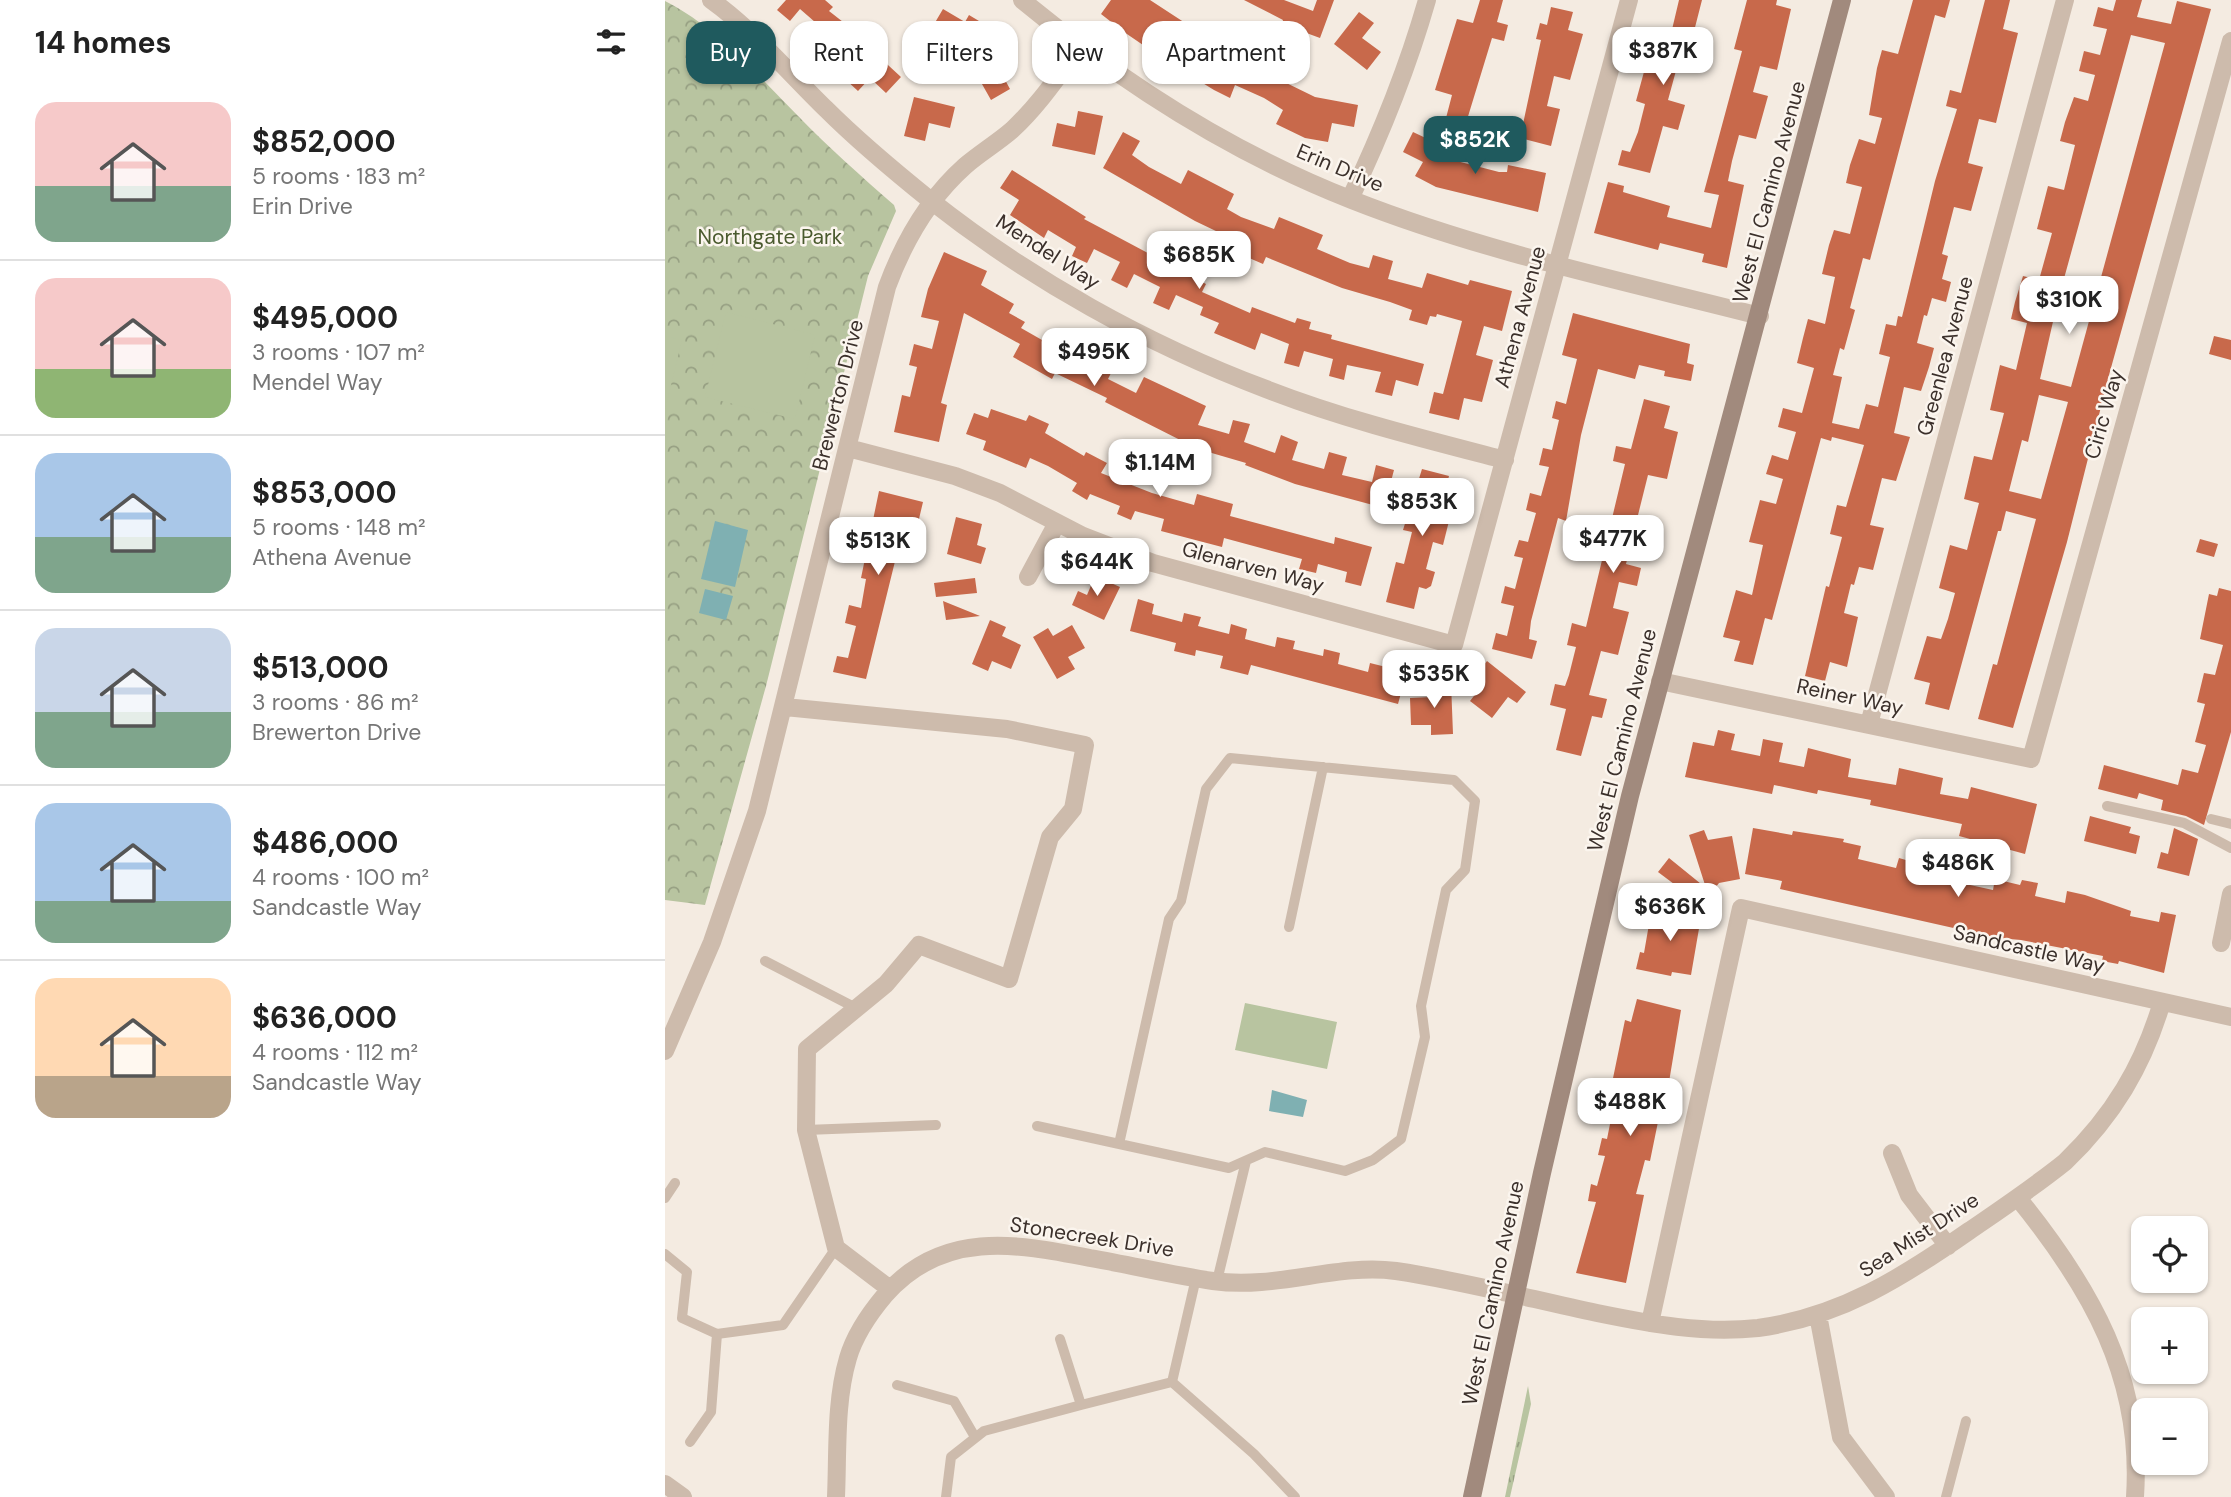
<!DOCTYPE html>
<meta charset="utf-8">
<style>
:root{--surface:#fff;--page:#f6f6f6;--text:#222;--muted:#767676;--line:#e0e0e0;--accent:#1f5a5e}
body{margin:0;font-family:"DM Sans",sans-serif;background:var(--page);color:var(--text);height:100vh;display:flex;flex-direction:column;font-size:26px;white-space:nowrap}
*{box-sizing:border-box;margin:0}
p{font-size:23px;color:var(--muted)}
.icon{flex:none;width:38px;height:38px;fill:none;stroke:currentColor;stroke-width:2;stroke-linecap:round;stroke-linejoin:round}
.map{position:relative;flex:1;overflow:hidden}
.side{display:flex;flex-direction:column;background:var(--surface);width:665px}
.side>*{flex:none}
.banner{position:absolute;left:21px;top:21px;width:665px;height:63px;display:flex;gap:14px}
.tools{position:absolute;left:1466px;top:1216px;display:grid;gap:14px}
.tools a{display:grid;place-items:center;width:77px;height:77px;border-radius:14px;background:var(--surface);box-shadow:0 2px 5px #0004;font-size:35px}
.price{position:absolute;translate:-50% -60px;padding:0 16px;border-radius:14px;background:#fff;color:#222;font-size:23px;line-height:46px;filter:drop-shadow(0 2px 4px #0008)}
.price::after{content:'';position:absolute;left:50%;top:42px;width:21px;height:16px;margin-left:-10px;background:inherit;clip-path:polygon(0 0,100% 0,50% 100%)}
.price.selected{background:var(--accent);color:#fff}
ul{padding:0;list-style:none}
li{display:flex;align-items:center;gap:21px;height:175px;padding:0 35px}
li+li{border-top:2px solid var(--line)}
li span{display:grid;place-items:center;flex:none;width:196px;height:140px;border-radius:21px;color:#555}
li>.icon{margin-inline-start:auto}
span .icon{width:84px;height:84px;fill:#fffc;stroke-width:1}
li b{font-size:30px}
h2{display:flex;justify-content:space-between;align-items:center;height:84px;padding:0 35px;font-size:30px}
.tag{padding:0 24px;border-radius:21px;background:var(--surface);box-shadow:0 2px 5px #0004;font-size:24px;line-height:63px}
.tag.selected{background:var(--accent);color:#fff}
main{display:flex;flex:1;min-height:0}
.map>svg:first-child{display:block}
.grass{fill:url(#grass-tufts)}
.park{fill:url(#park-crowns)}
.pitch{fill:#b8c4a0}
.water{fill:#7fb0b2}
.building{fill:#c8694b;fill-rule:evenodd}
.lines{fill:none;stroke-linecap:round;stroke-linejoin:round}
.service{stroke:#cdbbac;stroke-width:10}
.minor{stroke:#cdbbac;stroke-width:18}
.secondary{stroke:#a18a7d;stroke-width:18}
.labels{text-anchor:middle;dominant-baseline:central;stroke-width:5;stroke-linejoin:round;paint-order:stroke}
.street-label{font-size:21px;fill:#3b302b;stroke:#fbf5ee}
.park-label{font-size:21px;fill:#4a5a2e;stroke:#fbf5ee}
</style>
<main>
<section class="side">
<h2>14 homes<svg class="icon" aria-label="filters" viewBox="0 0 24 24"><path d="M4 7h16M4 17h16"/><circle cx="9" cy="7" r="2"/><circle cx="15" cy="17" r="2"/></svg></h2>
<ul>
<li><span style="background:linear-gradient(#f6c9c9 60%,#7fa58c 0)"><svg class="icon" aria-label="home" viewBox="0 0 24 24"><path d="M3 11l9-7 9 7M6 9v11h12V9"/></svg></span><div><b>$852,000</b><p>5 rooms · 183 m²</p><p>Erin Drive</p></div></li>
<li><span style="background:linear-gradient(#f6c9c9 65%,#8fb573 0)"><svg class="icon" aria-label="home" viewBox="0 0 24 24"><path d="M3 11l9-7 9 7M6 9v11h12V9"/></svg></span><div><b>$495,000</b><p>3 rooms · 107 m²</p><p>Mendel Way</p></div></li>
<li><span style="background:linear-gradient(#a9c7e8 60%,#7fa58c 0)"><svg class="icon" aria-label="home" viewBox="0 0 24 24"><path d="M3 11l9-7 9 7M6 9v11h12V9"/></svg></span><div><b>$853,000</b><p>5 rooms · 148 m²</p><p>Athena Avenue</p></div></li>
<li><span style="background:linear-gradient(#c9d6e8 60%,#7fa58c 0)"><svg class="icon" aria-label="home" viewBox="0 0 24 24"><path d="M3 11l9-7 9 7M6 9v11h12V9"/></svg></span><div><b>$513,000</b><p>3 rooms · 86 m²</p><p>Brewerton Drive</p></div></li>
<li><span style="background:linear-gradient(#a9c7e8 70%,#7fa58c 0)"><svg class="icon" aria-label="home" viewBox="0 0 24 24"><path d="M3 11l9-7 9 7M6 9v11h12V9"/></svg></span><div><b>$486,000</b><p>4 rooms · 100 m²</p><p>Sandcastle Way</p></div></li>
<li><span style="background:linear-gradient(#ffd9b3 70%,#b9a48a 0)"><svg class="icon" aria-label="home" viewBox="0 0 24 24"><path d="M3 11l9-7 9 7M6 9v11h12V9"/></svg></span><div><b>$636,000</b><p>4 rooms · 112 m²</p><p>Sandcastle Way</p></div></li>
</ul>
</section>
<div class="map">
<svg width="1566" height="1497" viewBox="0 0 1566 1497">
<defs>
<pattern id="grass-tufts" width="24" height="20" patternUnits="userSpaceOnUse" patternTransform="scale(1.75)"><rect width="24" height="20" fill="#b8c4a0"/><path d="M3 7l-1-3M5 7V3M7 7l1-3M15 17l-1-3M17 17v-4M19 17l1-3" fill="none" stroke="#97a083"/></pattern>
<pattern id="park-crowns" width="20" height="18" patternUnits="userSpaceOnUse" patternTransform="scale(1.75)"><rect width="20" height="18" fill="#b8c4a0"/><path d="M2 6a3 3 0 1 1 6 0M12 15a3 3 0 1 1 6 0" fill="none" stroke="#97a083"/></pattern>
</defs>
<rect width="100%" height="100%" fill="#f4ebe1"/>
<!-- grass -->
<path class="grass" d="M863,1386l3,18 -21,93h-5z"/>
<!-- park -->
<path class="park" d="M0,1c53,27 92,74 134,116 30,31 62,59 95,88l2,6 -28,65 -102,410 -61,219 -40,-5z"/>
<!-- pitch -->
<path class="pitch" d="M61,312l89,23 -20,84 -90,-22z
M0,336l17,4 -17,70z
M580,1003l92,19 -10,47 -92,-19z"/>
<!-- water -->
<path class="water" d="M50,521l33,9 -13,57 -34,-8z
M40,589l28,7 -7,24 -27,-7z
M607,1090l35,10 -4,17 -34,-6z"/>
<!-- building -->
<path class="building" d="M121,0h39l8,7 -4,4 37,29 -2,3 37,34 -15,16 -16,-15 -12,13 -13,-12 14,-15 -26,-20 -9,11 -13,-11 12,-15 -23,-20 -10,12 -13,-11z
M446,0h39l75,49 -2,3 43,21 49,24 43,8 -4,22 -22,-4 -4,19 -23,-4 -29,-14 7,-14 -19,-12 -29,-13 -5,13 -16,-8 -26,-16 8,-13 -44,-29 -9,13 -19,-13 -23,-18z
M579,0h40l29,11 4,-11h17l-14,38 -38,-14 1,-4z
M815,0h23l-6,22 11,3 -4,16 -12,-3 -26,85 -20,-5 6,-23 -17,-5 22,-71 16,4z
M1014,0h23l-11,43 10,3 -7,25 -17,-4 -9,33 17,5 -7,25 -15,-4 -13,47 -32,-8 4,-15 8,2 8,-20 7,-28 -9,-3 14,-51 7,1 4,-16 9,3z
M1082,0h30l-1,5 15,4 -14,61 -17,-4 -7,26 15,4 -12,43 -17,-4 -7,26 -4,20 16,4 -17,83 -25,-6 2,-8 -44,-11 -2,7 -64,-17 14,-51 16,4 -1,6 47,14 -3,11 44,11 8,-33 -15,-3 38,-141 -8,-2z
M1248,0h37l-5,18 -10,-3 -65,245 -7,-2 -13,50 5,2 -11,40 -4,-2 -7,27 9,2 -10,46 27,6 7,-25 12,3 12,-50 -11,-3 7,-30 10,2 2,-10 4,1 33,-136 22,-72 -11,-3 4,-16 11,3 24,-93h25l-7,29 15,4 -22,90 -17,-4 -11,44 15,4 -12,44 -17,-4 -12,47 6,2 -6,23 9,3 -5,20 -14,-4 -5,18 -3,-1 -7,28 17,5 -5,19 -8,24 -17,-4 -10,46 16,4 -14,44 -14,-3 -12,47 14,3 -11,42 -14,-3 -5,18 -3,-1 -7,29 14,4 -11,50 -17,-5 -5,19 -20,-5 21,-90 3,1 13,-50 -12,-3 7,-29 9,2 18,-62 -32,-8 -1,4 -10,-3 -49,182 -7,-2 -12,47 -19,-4 6,-20 -17,-4 13,-47 16,5 11,-50 -14,-3 11,-42 16,4 7,-25 -17,-5 6,-19 16,5 8,-28 -18,-5 5,-19 19,5 12,-45 -17,-5 6,-25 5,-19 17,5 10,-47 -13,-3 7,-29 5,-15 16,4 12,-47 -16,-4 4,-18 9,-26 16,5 7,-26 -13,-3 8,-47 5,-18 16,4z
M1451,0h26l-5,17 34,7 6,-23 34,8 -102,366 -42,167 -54,186 -35,-9 15,-55 4,1 39,-146 -30,-8 -5,20h-3l-49,179 -24,-6 5,-21 -16,-4 13,-43 14,3 7,-20 7,-26 -16,-5 11,-43 17,5 12,-47 -15,-4 10,-43 18,4 12,-47 -14,-3 10,-45 16,5 11,-47 -16,-4 4,-17 8,-26 16,4 13,-47 -15,-4 11,-43 16,4 11,-45 -15,-4 5,-19 9,-25 14,4 7,-26 -16,-4 5,-20 16,4 7,-26 -14,-3 5,-19 15,4zM1466,35l34,8 -94,344 -31,-8 17,-75zM1374,395l29,7 -27,97 -32,-8 13,-51 6,2z
M886,7l22,5 -5,18 15,4 -13,46 -16,-4 -7,30 13,3 -9,37 -31,-8 21,-98 -5,-1 4,-16 7,2z
M278,9l22,13 4,-7 15,9 -6,8 10,19 16,-9 9,16 -15,9 12,22 -19,11 -26,-46 -7,11 -27,-17 7,-12 -8,-5z
M694,12l15,11 -12,15 19,14 -14,18 -33,-26z
M249,97l41,10 -5,21 -21,-5 -4,18 -21,-5z
M413,111l25,5 -8,39 -43,-9 5,-23 18,4z
M458,132l17,9 -8,14 17,12 32,17 7,-14 46,24 -7,15 14,8 33,12 5,-12 44,18 -6,14 33,14 19,5 4,-13 20,6 -5,18 34,9 5,-15 41,12 2,-5 42,11 -10,40 -18,-5 -8,29 17,5 -11,42 -18,-4 -5,22 -30,-7 5,-21 9,2 19,-73 -25,-7 -1,3 -6,-1 -3,9 -18,-5 3,-10 -22,-8 -48,-14 -76,-31 -3,7 -23,-10 3,-10 -48,-23 -92,-53z
M748,132l19,9 2,-5 17,9 -6,13 54,14h8l1,-7 38,8 -8,39 -102,-25 -21,-11 8,-14 -20,-10z
M347,170l74,47 -2,2 122,65 -4,8 48,21 2,-6 43,16 2,-5 14,4 -2,7 23,6 -1,4 93,25 -6,22 -22,-6 -4,16 -17,-4 6,-20 -34,-7 -3,15 -15,-4 4,-17 -29,-8 -5,16 -15,-4 5,-19 -28,-11 -6,17 -41,-17 5,-10 -19,-8 3,-8 -27,-12 -7,15 -16,-7 7,-16 -26,-13 -7,14 -16,-8 9,-18 -26,-13 -7,14 -15,-7 4,-9 -28,-17 -4,8 -34,-23 9,-15 -19,-12z
M279,252l43,19 -6,14 33,19 -5,9 16,9 -4,6 28,16 8,-14 17,9 -1,3 43,21 -8,16 28,14 8,-16 62,29 -8,19 31,9 4,-14 17,4 -6,18 31,11 6,-18 17,7 -6,18 32,9 5,-17 18,5 -5,18 30,7 4,-17 18,5 -10,38 -89,-24 -50,-19 1,-2 -48,-14 -93,-47 2,-4 -52,-25 -3,6 -39,-22 7,-13 -56,-31 -23,90 6,2 -8,37 -45,-10 8,-37 8,2 7,-30 -8,-2 5,-21 18,5 7,-28 -18,-4 7,-28z
M908,313l117,31 -3,19 7,2 -3,16 -27,-5 1,-5 -26,-6 -4,14 -37,-10 -17,66 -15,86 -8,-3 -27,103 -2,18 8,2 -5,18 -40,-10 4,-16 11,3 7,-30 -13,-3 4,-17 10,3 8,-31 -9,-2 5,-16 9,2 8,-29 -10,-3 4,-17 11,3 8,-29 -10,-2 4,-17 9,2 7,-30 -7,-2 4,-17 10,3 11,-45 -15,-4z
M1549,336l17,4v20l-22,-6z
M979,399l26,7 -6,22 14,4 -11,47 -19,-4 -11,44 15,3 -4,20 -16,-3 -6,25 15,4 -4,18 -18,-4 -6,26 16,4 -11,43 -17,-4 -12,44 18,4 -5,19 -10,-2 -11,40 -25,-6 10,-41 -16,-4 5,-21 10,2 4,-11 7,-28 -9,-2 5,-22 14,4 39,-163 -12,-3 3,-15 15,3z
M326,409l35,12 3,-6 20,9 -4,9 39,23 2,-4 21,11 -6,10 51,20 42,12 3,-11 36,10 -3,12 104,28 1,-7 37,10 -11,39 -16,-4 2,-10 -29,-8 -2,9 -17,-4 3,-10 -78,-21 -2,9 -61,-16 3,-12 -29,-8 -4,9 -14,-6 3,-8 -30,-12 -3,6 -15,-9 5,-8 -29,-17 -18,-8 -4,10 -43,-18 3,-9 -20,-7 8,-21 14,5z
M757,469l27,7 -6,23 11,2 -11,44 -10,-3 -7,27 9,3 -4,14 -5,3 -7,-2 -5,22 -28,-7 10,-40 8,2 8,-32 -9,-2z
M214,491l44,11 -9,38 -13,-3 -35,142 -33,-7 4,-16 11,2 8,-32 -11,-3 4,-18 12,3 5,-29 -5,-1z
M291,517l26,7 -5,21 9,3 -5,16 -34,-10z
M1535,539l18,5 -4,13 -18,-5z
M430,576l25,11 -16,33 -32,-15 6,-14 9,4z
M310,578l2,15 -41,4 -2,-14z
M1554,588l12,3v141l-27,93 -18,-9 -25,-6 2,-10 -24,-7 -2,6 -39,-10 6,-24 74,20 4,-16 16,4 8,-28 -11,-3 10,-38 -8,-2 7,-29 11,2 8,-30 -23,-6 9,-45 8,2z
M473,599l16,5 -2,10 30,8 2,-9 17,4 -3,9 31,8 2,-10 16,5 -2,10 30,8 2,-10 18,4 -2,8 30,7 1,-7 16,4 -2,11 30,8 2,-9 16,4 -3,10 21,5 -6,22 -147,-39 -3,10 -28,-7 3,-12 -27,-6 -1,6 -21,-5 2,-8 -46,-12z
M278,601l37,15 -34,4z
M325,620l16,7 -4,9 19,9 -10,24 -19,-8 -4,10 -16,-7z
M407,625l13,23 -17,9 7,12 -18,10 -24,-42 15,-9 5,8z
M822,661l39,31 -9,11 -9,-6 -16,21 -22,-17 14,-18 -9,-6z
M786,683l2,51 -22,1v-10h-20l-1,-27 22,-1v-13z
M1053,730l17,4 -4,16 29,6 3,-17 20,4 -4,19 25,5 4,-19 43,11 -3,18 48,8 3,-17 44,10 -3,16 28,5 3,-12 66,17 -12,50 -66,-18 3,-12 -92,-19 1,-5 -53,-10 -1,4 -43,-9 -2,9 -87,-17 8,-35 21,4z
M1425,816l41,11 -2,6 11,3 -4,18 -52,-13z
M1088,828l39,7 1,-4 51,8 -1,3 18,4 -3,13 38,9 3,-10 24,7 1,-6 15,3 -1,5 26,6 -3,10 32,7 2,-11 25,6 2,-5 16,3 -3,13 30,7 2,-12 18,4 46,16 -1,5 29,6 2,-10 15,3 -12,58 -45,-12 -1,3 -16,-3 1,-5 -82,-16 -23,-2 -218,-49 2,-8 -37,-7z
M1509,828l24,11 -9,37 -32,-8 4,-16 7,2z
M1039,830l4,10 24,-4 8,43 -21,4 -17,22 -44,-33 11,-14 37,30 -17,-53z
M987,907l49,10 -10,58 -19,-3 -1,4 -35,-7 4,-17 4,1z
M972,999l44,11 -18,108 -4,-1 -9,44 -5,-1 -9,34 8,1 -18,88 -50,-10 20,-71 -8,-1 3,-17 6,2 8,-30 -7,-1 4,-17 5,1 6,-30 -4,-1 3,-25 13,-63 6,2z"/>
<g class="lines">
<!-- service -->
<path class="service" d="M1442,806l77,17 47,25
M1546,819l20,5
M624,927l34,-160
M100,961l91,47
M372,1126l192,42 36,-16 80,19 28,-11 28,-21 24,-102 -4,-31 25,-116 19,-20 10,-69 -21,-21 -224,-22 -24,31 -25,112 -12,18 -50,225
M141,1130l130,-5
M0,1198l10,-15
M0,1254l22,18 -5,46 35,16 -6,78 -21,30
M531,1278l-24,104 82,72 41,43
M552,1281l29,-120
M52,1334l66,-9 53,-77
M395,1339l21,66 91,-23
M232,1385l57,16 21,36
M281,1497l5,-40 33,-26 97,-26
M1281,1497l20,-76"/>
<!-- minor -->
<path class="minor" d="M46,0c43,31 77,72 115,109 32,32 68,62 104,91 100,79 216,144 336,189 77,30 158,50 239,71
M357,0c99,82 210,153 330,200 132,52 271,81 408,116
M685,199c31,-65 57,-129 77,-199
M183,448l107,28 45,17 83,43 70,27 301,82 175,-645
M363,577l29,-54
M995,681l371,78 200,-718
M120,707l222,22 78,16 -12,64 -23,28 -41,142 -90,-34 -33,39 -79,65 -1,81 30,118 54,41
M1204,724l196,-724
M1556,943l10,-49
M0,1051l47,-109 45,-131 130,-524c17,-46 41,-88 78,-121 15,-13 32,-23 47,-36 26,-24 47,-55 68,-83
M1227,1153l17,42 39,51
M1353,1198c72,89 125,179 117,299
M1153,1315l23,122 45,60
M985,1323l91,-415 490,109
M0,1484l18,13
M171,1497c2,-45 -1,-95 12,-139 7,-24 21,-44 37,-63 57,-65 130,-52 205,-37 41,7 82,17 123,23 64,9 123,-18 183,-10 67,10 135,28 201,42 54,11 106,21 161,15 82,-11 145,-51 211,-97 32,-22 65,-44 96,-69 48,-46 78,-96 97,-160"/>
<!-- secondary -->
<path class="secondary" d="M807,1497l70,-324 88,-377 212,-796"/>
</g>
<g class="labels">
<!-- street labels -->
<g class="street-label">
<text transform="translate(675 168) rotate(23)">Erin Drive</text>
<text transform="translate(1104 192) rotate(-75)">West El Camino Avenue</text>
<text transform="translate(383 252) rotate(33)">Mendel Way</text>
<text transform="translate(855 317) rotate(-75)">Athena Avenue</text>
<text transform="translate(1280 356) rotate(-75)">Greenlea Avenue</text>
<text transform="translate(173 395) rotate(-76)">Brewerton Drive</text>
<text transform="translate(1439 414) rotate(-74)">Ciric Way</text>
<text transform="translate(588 567) rotate(15)">Glenarven Way</text>
<text transform="translate(1185 697) rotate(12)">Reiner Way</text>
<text transform="translate(957 740) rotate(-76)">West El Camino Avenue</text>
<text transform="translate(1364 949) rotate(13)">Sandcastle Way</text>
<text transform="translate(1254 1235) rotate(-33)">Sea Mist Drive</text>
<text transform="translate(427 1237) rotate(9)">Stonecreek Drive</text>
<text transform="translate(828 1293) rotate(-78)">West El Camino Avenue</text>
</g>
<!-- park labels -->
<g class="park-label">
<text x="105" y="237">Northgate Park</text>
</g>
</g>
</svg>
<div class="tools">
<a><svg class="icon" aria-label="locate" viewBox="0 0 24 24"><circle cx="12" cy="12" r="6"/><path d="M12 2v4M12 18v4M2 12h4M18 12h4"/></svg></a>
<a>+</a>
<a>−</a>
</div>
<b class="price" style="left:998px;top:87px">$387K</b>
<b class="price selected" style="left:810px;top:176px">$852K</b>
<b class="price" style="left:534px;top:291px">$685K</b>
<b class="price" style="left:1404px;top:336px">$310K</b>
<b class="price" style="left:429px;top:388px">$495K</b>
<b class="price" style="left:495px;top:499px">$1.14M</b>
<b class="price" style="left:757px;top:538px">$853K</b>
<b class="price" style="left:948px;top:575px">$477K</b>
<b class="price" style="left:213px;top:577px">$513K</b>
<b class="price" style="left:432px;top:598px">$644K</b>
<b class="price" style="left:769px;top:710px">$535K</b>
<b class="price" style="left:1293px;top:899px">$486K</b>
<b class="price" style="left:1005px;top:943px">$636K</b>
<b class="price" style="left:965px;top:1138px">$488K</b>
<div class="banner">
<a class="tag selected">Buy</a>
<a class="tag">Rent</a>
<a class="tag">Filters</a>
<a class="tag">New</a>
<a class="tag">Apartment</a>
</div>
</div>
</main>
